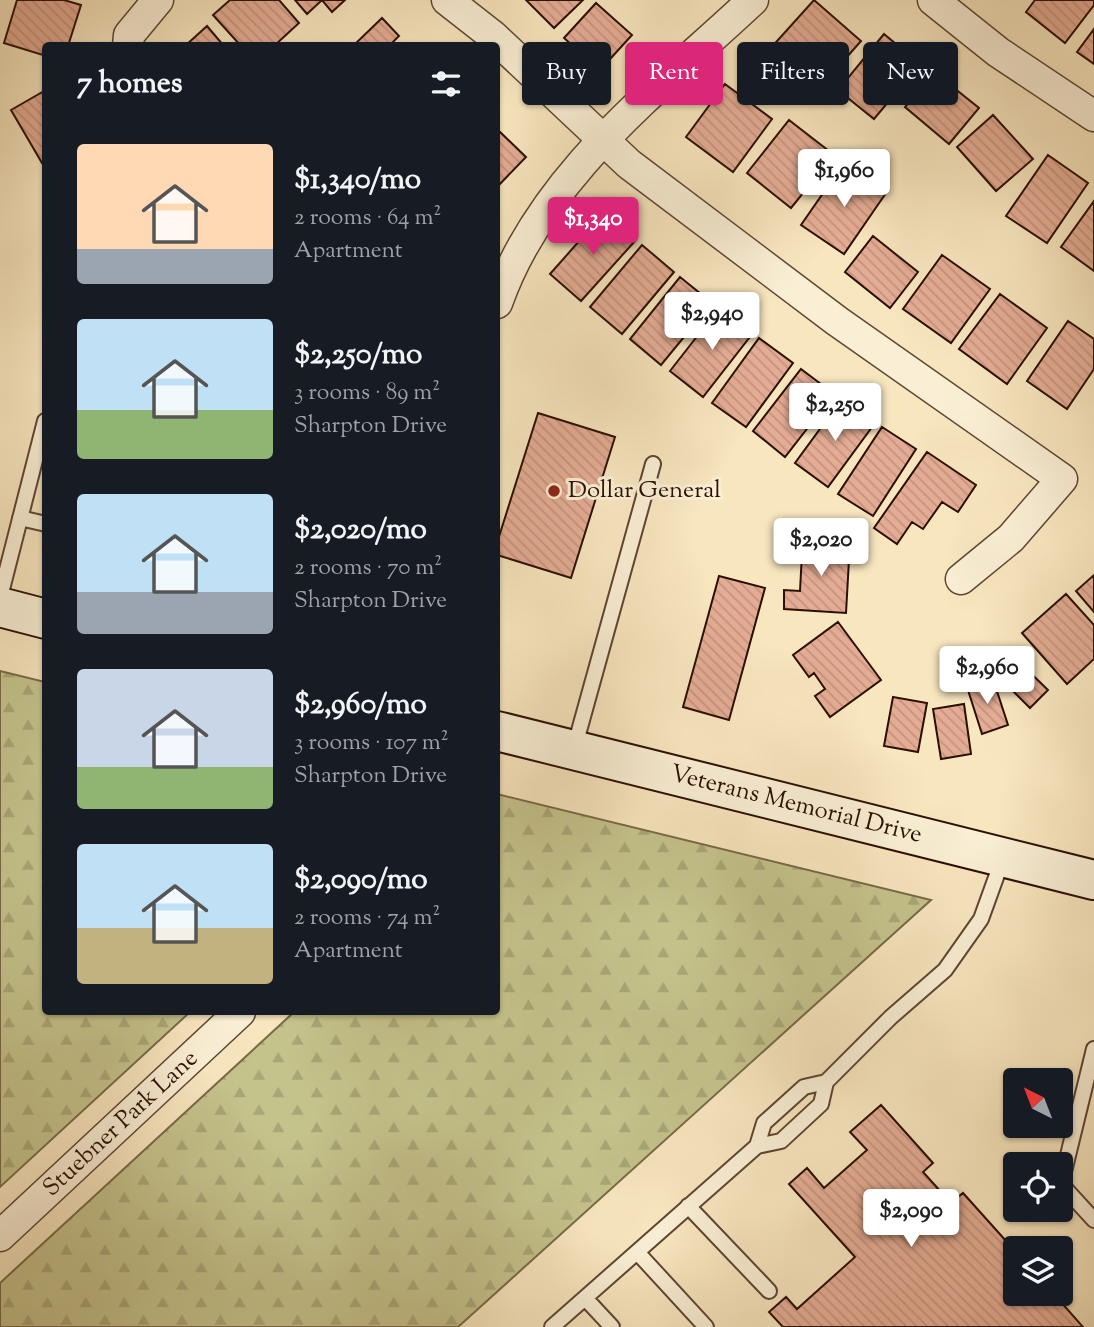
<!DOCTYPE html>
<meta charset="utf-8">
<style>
:root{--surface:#171b24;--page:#20242c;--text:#f1f3f6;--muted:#9ea1a6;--accent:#db2777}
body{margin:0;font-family:"Sorts Mill Goudy",serif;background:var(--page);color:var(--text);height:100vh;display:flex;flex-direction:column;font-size:26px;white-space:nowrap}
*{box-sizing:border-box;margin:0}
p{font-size:23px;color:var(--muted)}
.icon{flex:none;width:38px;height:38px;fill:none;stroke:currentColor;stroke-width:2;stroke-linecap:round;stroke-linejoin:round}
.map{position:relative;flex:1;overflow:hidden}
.sheet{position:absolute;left:42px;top:42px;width:458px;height:973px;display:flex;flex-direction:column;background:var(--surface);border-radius:7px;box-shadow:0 2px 5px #0004}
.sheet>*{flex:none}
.hud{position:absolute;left:522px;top:42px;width:467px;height:63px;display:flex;gap:14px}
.needle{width:46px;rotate:318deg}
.tools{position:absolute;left:1003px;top:1068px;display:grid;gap:14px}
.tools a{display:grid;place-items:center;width:70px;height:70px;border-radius:7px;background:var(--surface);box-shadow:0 2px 5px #0004;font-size:35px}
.price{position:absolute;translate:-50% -60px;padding:0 16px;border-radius:7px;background:#fff;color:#222;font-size:23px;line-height:46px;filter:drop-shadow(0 2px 4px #0008)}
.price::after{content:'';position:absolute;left:50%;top:42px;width:21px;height:16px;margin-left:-10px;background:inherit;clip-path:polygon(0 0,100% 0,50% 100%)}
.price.on{background:var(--accent);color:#fff}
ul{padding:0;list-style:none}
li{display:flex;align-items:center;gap:21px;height:175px;padding:0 35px}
li span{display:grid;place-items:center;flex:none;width:196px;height:140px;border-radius:7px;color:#555}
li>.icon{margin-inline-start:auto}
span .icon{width:84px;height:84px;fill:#fffc;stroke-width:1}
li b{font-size:30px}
h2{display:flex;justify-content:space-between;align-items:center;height:84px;padding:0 35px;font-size:30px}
.chip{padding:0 24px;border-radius:7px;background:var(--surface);box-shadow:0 2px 5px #0004;font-size:24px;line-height:63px}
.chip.on{background:var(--accent);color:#fff}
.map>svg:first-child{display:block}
.forest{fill:url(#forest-firs);stroke:#786947;stroke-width:2}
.building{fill:url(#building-back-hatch);stroke:#2a0f02;stroke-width:2}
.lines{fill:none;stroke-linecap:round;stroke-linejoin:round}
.service-casing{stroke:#5e4531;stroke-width:18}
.minor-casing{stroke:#5e4531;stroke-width:33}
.secondary-casing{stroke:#2a0f02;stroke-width:42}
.service{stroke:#faefd5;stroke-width:14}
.minor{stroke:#faefd5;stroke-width:30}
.secondary{stroke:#faefd5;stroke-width:38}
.poi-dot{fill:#8f2418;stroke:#faefd5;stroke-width:2.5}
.labels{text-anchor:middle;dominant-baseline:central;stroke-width:6;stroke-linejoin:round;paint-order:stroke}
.poi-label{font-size:24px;fill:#2a0f02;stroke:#faefd5;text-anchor:start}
.street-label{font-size:24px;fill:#2a0f02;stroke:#faefd5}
</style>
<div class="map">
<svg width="1094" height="1327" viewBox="0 0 1094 1327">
<defs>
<pattern id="forest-firs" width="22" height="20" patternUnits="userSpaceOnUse" patternTransform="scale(1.75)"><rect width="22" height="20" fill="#c5c38c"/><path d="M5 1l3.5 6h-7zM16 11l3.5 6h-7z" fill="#a9a677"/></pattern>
<pattern id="building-back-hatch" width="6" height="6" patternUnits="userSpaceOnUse" patternTransform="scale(1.75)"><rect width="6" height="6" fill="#e4ac94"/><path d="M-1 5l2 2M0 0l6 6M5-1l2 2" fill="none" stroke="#c4937e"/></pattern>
</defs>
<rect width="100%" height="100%" fill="#f8e6bf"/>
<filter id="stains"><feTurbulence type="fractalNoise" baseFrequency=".00286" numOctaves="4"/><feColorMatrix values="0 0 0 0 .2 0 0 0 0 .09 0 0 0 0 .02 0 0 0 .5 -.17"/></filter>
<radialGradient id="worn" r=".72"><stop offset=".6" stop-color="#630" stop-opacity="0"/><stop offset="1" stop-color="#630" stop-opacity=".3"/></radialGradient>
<!-- forest -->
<path class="forest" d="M0,671l45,11 1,330h144l-190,175z
M497,794l434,106 -473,427h-458v-44l294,-271h203z"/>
<!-- building -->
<path class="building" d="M17,0h47l17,5 -13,41h-22v10l-42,-13z
M230,0h49l20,23 -25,23h-33l-28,-31z
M295,0h50l-13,12 -10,-12 -15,14z
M526,0h57l-29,28z
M814,0l47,41 -45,51 -47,-42z
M1035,0h59v5l-29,38 -39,-31z
M596,3l36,32 -32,35 -36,-32z
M382,18l17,18 -10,10h-36z
M207,26l17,20h-39z
M1094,29v35l-17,-12z
M884,34l36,30 -46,55 -36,-29z
M934,72l45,36 -30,36 -44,-37z
M725,84l47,35 -39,53 -47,-35z
M46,90v70l-4,3 -31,-53z
M993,115l40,44 -37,32 -39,-44z
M789,120l45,35 -43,53 -44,-35z
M497,129l29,28 -29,30z
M1048,155l40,28 -41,60 -41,-27z
M844,163l42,30 -42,61 -43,-29z
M1094,201v70l-33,-24z
M604,213l31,28 -54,60 -31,-27z
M873,236l45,36 -28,36 -45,-36z
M642,245l32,27 -52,62 -32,-27z
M942,255l48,34 -39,54 -48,-34z
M680,277l32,26 -51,62 -31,-26z
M1000,294l47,34 -40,56 -48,-35z
M720,307l33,26 -50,64 -33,-26z
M1068,321l26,18v30l-27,40 -40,-28z
M759,338l34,25 -47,64 -34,-24z
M801,369l33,25 -49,63 -32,-26z
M842,399l33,24 -47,64 -33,-24z
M538,413l77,24 -44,141 -74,-23v-12z
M882,427l34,22 -43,67 -35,-22z
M927,452l49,33 -18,27 -16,-10 -19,27 -11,-7 -15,22 -23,-16z
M797,540l53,2 -4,71 -62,-4v-19l16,1 2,-38 -5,-1z
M1094,575v37l-18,-21z
M719,576l46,12 -36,132 -46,-13z
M1066,594l28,31v34l-27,25 -45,-51z
M838,622l43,58 -51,37 -15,-21 10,-7 -11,-16 -5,4 -16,-22z
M1013,656l35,34 -18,18 -35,-35z
M993,679l15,46 -26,9 -15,-47z
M893,697l34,6 -9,49 -34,-6z
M964,704l7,50 -30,5 -8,-50z
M881,1105l52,58 -10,9 28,31 12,-10 52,58v42h38l30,34h-300l-14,-15 17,-15 11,12 58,-52 -66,-73 18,-16 17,20 43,-38 -17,-18z"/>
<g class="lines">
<!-- service casing -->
<g class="service-casing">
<path id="service" d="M20,518l26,6
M0,597l45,-176
M574,749l79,-285
M1094,1049l-33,135 33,36
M757,1146l7,-23 40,-36 22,-5 65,-65 54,-47 36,-51 22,-61
M688,1206l81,85
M637,1252l69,75
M585,1298l27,29
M552,1327l205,-181 24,-5 40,-37 5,-22"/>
</g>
<!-- minor casing -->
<g class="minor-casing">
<path id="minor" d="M447,0l46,36 136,128 208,157 225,158 -51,59 -50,41
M933,0l65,52 96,64
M128,46l1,-11 29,-35
M497,303c45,-128 160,-213 256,-303
M0,1236l240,-224"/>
</g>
<!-- secondary casing -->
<g class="secondary-casing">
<path id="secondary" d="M0,607l46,12
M497,731l597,149"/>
</g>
<!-- service -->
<use href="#service" class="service"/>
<!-- minor -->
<use href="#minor" class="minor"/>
<!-- secondary -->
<use href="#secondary" class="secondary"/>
</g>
<!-- markers -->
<circle class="poi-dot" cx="554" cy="491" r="7"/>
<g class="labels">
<!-- poi labels -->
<g class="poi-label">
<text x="568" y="491">Dollar General</text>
</g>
<!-- street labels -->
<g class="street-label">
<text transform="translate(796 805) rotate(14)">Veterans Memorial Drive</text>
<text transform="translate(121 1124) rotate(-43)">Stuebner Park Lane</text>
</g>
</g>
<rect width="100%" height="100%" filter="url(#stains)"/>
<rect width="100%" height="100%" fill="url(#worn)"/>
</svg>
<div class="tools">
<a><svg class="needle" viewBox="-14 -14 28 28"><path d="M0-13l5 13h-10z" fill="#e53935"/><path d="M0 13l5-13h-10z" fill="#9ea1a6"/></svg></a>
<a><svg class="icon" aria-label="locate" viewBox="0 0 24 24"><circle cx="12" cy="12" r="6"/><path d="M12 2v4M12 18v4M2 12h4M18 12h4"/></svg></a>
<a><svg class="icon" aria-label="layers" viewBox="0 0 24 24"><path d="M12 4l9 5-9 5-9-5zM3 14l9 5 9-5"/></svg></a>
</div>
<b class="price" style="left:844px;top:209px">$1,960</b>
<b class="price on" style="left:593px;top:257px">$1,340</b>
<b class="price" style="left:712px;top:352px">$2,940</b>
<b class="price" style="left:835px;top:443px">$2,250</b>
<b class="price" style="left:821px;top:578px">$2,020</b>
<b class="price" style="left:987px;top:706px">$2,960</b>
<b class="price" style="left:911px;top:1249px">$2,090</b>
<div class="hud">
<a class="chip">Buy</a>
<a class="chip on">Rent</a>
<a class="chip">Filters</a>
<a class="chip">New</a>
</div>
<section class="sheet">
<h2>7 homes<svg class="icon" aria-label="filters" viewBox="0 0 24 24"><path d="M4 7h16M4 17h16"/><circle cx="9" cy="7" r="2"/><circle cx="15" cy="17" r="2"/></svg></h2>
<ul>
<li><span style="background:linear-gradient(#ffd9b3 75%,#9aa5b1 0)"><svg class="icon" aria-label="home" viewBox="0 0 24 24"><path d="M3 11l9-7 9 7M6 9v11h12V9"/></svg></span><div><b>$1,340/mo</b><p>2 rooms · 64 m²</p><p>Apartment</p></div></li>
<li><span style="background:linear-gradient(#bfe0f5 65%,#8fb573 0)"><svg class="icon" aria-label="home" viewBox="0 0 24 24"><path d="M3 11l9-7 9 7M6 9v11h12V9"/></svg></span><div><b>$2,250/mo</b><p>3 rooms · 89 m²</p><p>Sharpton Drive</p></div></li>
<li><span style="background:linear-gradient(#bfe0f5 70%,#9aa5b1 0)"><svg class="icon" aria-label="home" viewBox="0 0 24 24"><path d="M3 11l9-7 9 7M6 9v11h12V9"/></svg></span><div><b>$2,020/mo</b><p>2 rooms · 70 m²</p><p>Sharpton Drive</p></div></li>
<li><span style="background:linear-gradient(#c9d6e8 70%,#8fb573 0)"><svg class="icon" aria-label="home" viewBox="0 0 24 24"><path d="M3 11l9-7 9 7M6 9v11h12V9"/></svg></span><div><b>$2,960/mo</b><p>3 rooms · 107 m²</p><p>Sharpton Drive</p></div></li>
<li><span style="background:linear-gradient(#bfe0f5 60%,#c2b280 0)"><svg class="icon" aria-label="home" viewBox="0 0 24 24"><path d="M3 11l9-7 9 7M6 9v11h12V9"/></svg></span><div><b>$2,090/mo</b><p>2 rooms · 74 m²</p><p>Apartment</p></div></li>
</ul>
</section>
</div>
